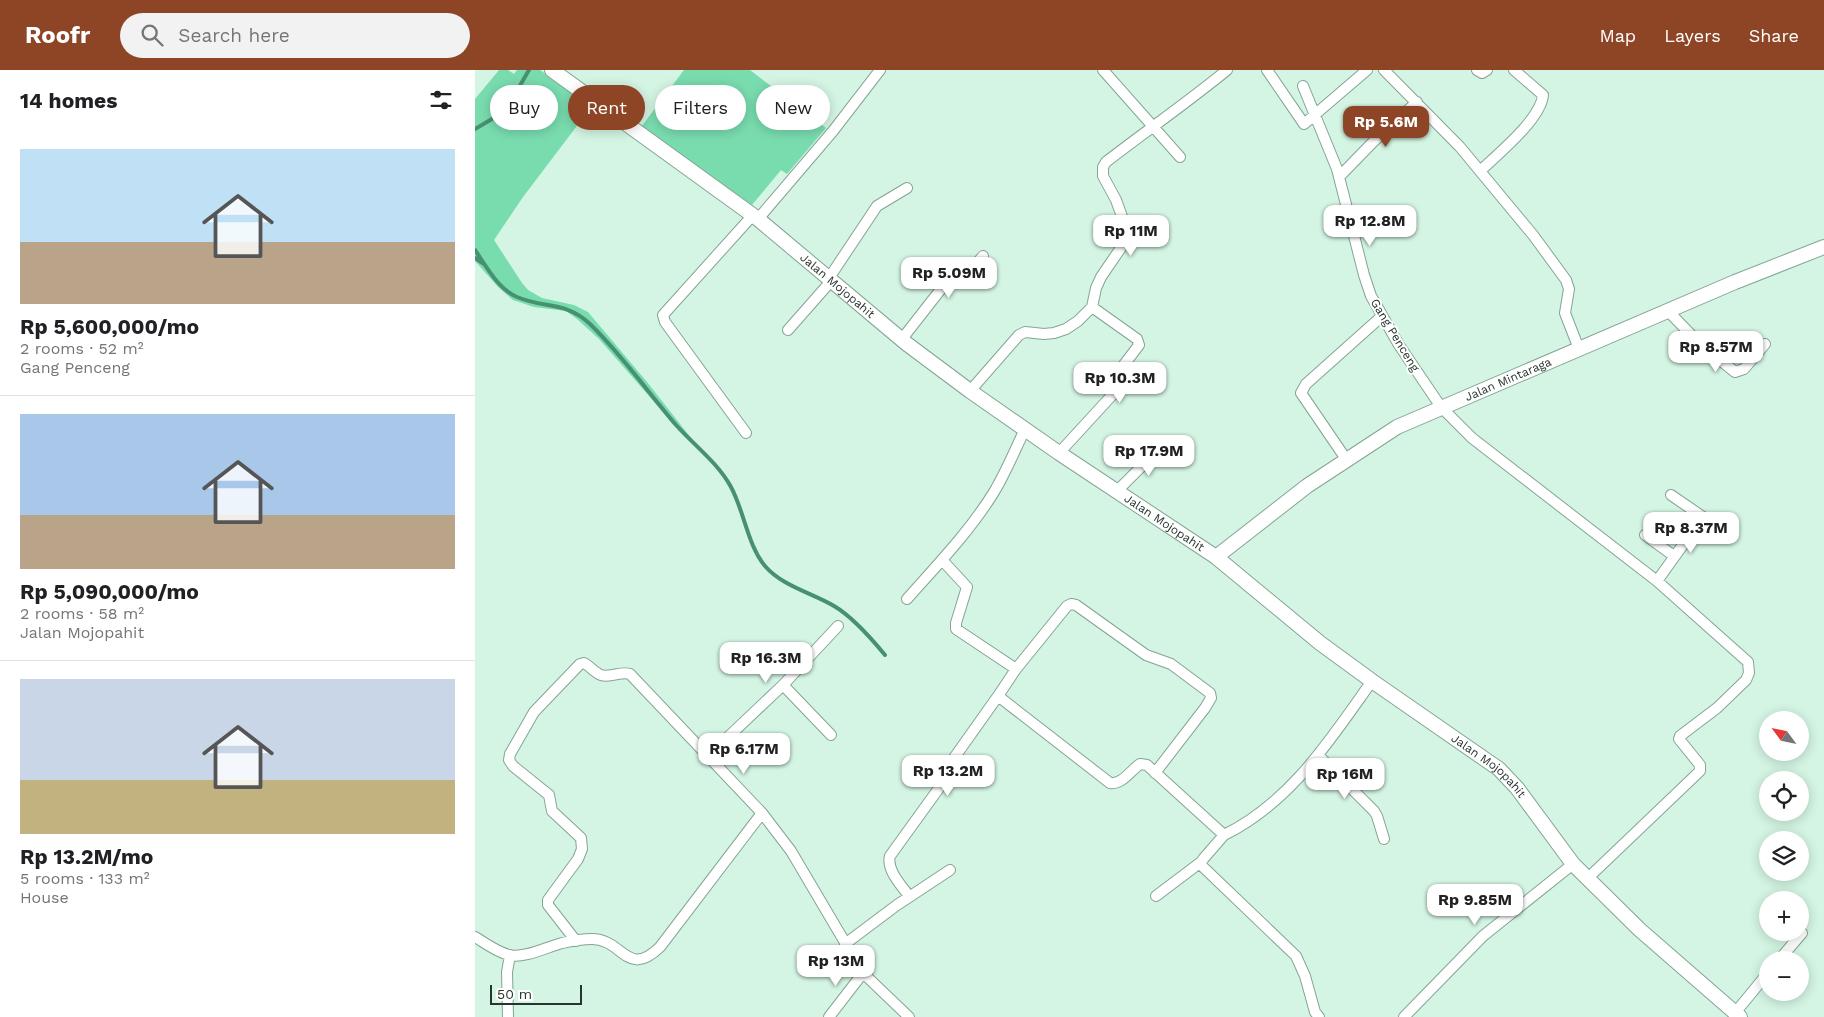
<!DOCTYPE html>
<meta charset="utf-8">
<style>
:root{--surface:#fff;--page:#f2f2f2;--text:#202124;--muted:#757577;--line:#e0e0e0;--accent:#8d4526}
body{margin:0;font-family:"Work Sans",sans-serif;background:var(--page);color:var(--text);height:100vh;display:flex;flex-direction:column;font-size:19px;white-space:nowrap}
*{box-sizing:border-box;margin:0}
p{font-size:16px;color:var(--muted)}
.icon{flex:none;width:28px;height:28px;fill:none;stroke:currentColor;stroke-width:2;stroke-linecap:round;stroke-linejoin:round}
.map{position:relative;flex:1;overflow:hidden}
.drawer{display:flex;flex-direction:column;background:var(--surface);width:475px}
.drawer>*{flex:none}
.top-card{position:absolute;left:15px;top:15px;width:475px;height:45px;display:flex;gap:10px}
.needle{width:32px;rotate:303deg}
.fabs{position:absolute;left:1284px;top:641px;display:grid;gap:10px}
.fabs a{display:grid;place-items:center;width:50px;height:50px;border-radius:50%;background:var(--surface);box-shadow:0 2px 12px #0003;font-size:25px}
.scale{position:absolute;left:15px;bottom:12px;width:92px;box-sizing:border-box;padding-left:5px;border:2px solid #28342e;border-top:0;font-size:14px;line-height:18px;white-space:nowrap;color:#28342e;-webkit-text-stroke:4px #fff;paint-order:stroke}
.price{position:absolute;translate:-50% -42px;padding:0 11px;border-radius:10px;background:#fff;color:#222;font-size:16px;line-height:32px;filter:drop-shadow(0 1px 2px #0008)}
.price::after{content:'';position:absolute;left:50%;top:30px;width:15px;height:11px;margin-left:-8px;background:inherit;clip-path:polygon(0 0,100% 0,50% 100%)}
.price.active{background:var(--accent);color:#fff}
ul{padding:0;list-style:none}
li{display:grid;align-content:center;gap:10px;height:265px;padding:0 20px}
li+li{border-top:1px solid var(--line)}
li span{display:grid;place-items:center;height:155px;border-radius:0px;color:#555}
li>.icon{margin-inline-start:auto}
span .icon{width:90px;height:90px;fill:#fffc;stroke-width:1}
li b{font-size:21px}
h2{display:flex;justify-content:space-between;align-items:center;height:60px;padding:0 20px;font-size:21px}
.tag{padding:0 18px;border-radius:22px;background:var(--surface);box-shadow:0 2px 12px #0003;font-size:18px;line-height:45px}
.tag.active{background:var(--accent);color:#fff}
header{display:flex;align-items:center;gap:30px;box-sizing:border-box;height:70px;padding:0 25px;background:var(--accent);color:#fff}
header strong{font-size:24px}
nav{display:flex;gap:28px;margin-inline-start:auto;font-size:18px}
.search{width:350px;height:45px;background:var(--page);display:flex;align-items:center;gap:12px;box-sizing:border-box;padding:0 18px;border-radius:28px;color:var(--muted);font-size:19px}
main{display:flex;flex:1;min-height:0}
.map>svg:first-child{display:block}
.green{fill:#79dcaf}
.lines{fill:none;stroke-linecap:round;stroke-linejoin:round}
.stream{stroke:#489170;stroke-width:4}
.street-casing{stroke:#85a494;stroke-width:12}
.secondary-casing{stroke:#85a494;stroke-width:16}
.street{stroke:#fff;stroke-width:10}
.secondary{stroke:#fff;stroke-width:14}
.labels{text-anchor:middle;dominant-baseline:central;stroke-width:4;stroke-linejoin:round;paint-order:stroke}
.street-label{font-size:12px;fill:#28342e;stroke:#fff}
</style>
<header>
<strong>Roofr</strong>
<div class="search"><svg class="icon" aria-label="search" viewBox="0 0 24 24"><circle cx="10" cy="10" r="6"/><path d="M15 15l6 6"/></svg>Search here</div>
<nav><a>Map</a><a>Layers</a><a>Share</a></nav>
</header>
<main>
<section class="drawer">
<h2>14 homes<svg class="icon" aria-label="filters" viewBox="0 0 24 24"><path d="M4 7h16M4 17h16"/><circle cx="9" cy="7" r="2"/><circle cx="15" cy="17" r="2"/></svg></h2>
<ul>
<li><span style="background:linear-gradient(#bfe0f5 60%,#b9a48a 0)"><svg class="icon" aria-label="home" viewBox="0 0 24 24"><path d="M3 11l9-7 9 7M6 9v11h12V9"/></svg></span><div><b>Rp 5,600,000/mo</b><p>2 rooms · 52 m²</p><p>Gang Penceng</p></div></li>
<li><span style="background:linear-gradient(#a9c7e8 65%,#b9a48a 0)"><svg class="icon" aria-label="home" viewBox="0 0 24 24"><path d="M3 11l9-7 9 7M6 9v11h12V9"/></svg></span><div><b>Rp 5,090,000/mo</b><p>2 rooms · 58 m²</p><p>Jalan Mojopahit</p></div></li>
<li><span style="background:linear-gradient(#c9d6e8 65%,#c2b280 0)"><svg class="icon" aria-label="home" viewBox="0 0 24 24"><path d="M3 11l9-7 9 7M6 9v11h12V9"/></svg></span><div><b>Rp 13.2M/mo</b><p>5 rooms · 133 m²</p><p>House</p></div></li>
</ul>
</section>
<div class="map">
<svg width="1349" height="947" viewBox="0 0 1349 947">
<rect width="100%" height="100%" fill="#d4f5e3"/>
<!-- green -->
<path class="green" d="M24,0h9l6,4 3,-4h23l52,36 -69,91 -29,43 28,43 6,7 14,8 32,7 14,7 59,70 59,75 -22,-21 -85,-97 -22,-20 -11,-8 -32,-4 -21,-7 -15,-13 -23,-26v-162z
M209,0h66l76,58 -39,46 -6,-4 -29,35 -111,-78z"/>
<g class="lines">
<!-- stream -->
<path class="stream" d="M0,59l27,-16 5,-5 22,-38
M0,180c11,16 23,39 42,47 28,12 49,4 73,27 32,31 57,67 86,101 18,20 42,38 55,62 13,24 17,59 34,79 17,20 47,27 69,40 19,11 37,32 51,49
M0,188l9,6"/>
<!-- street casing -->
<g class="street-casing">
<path id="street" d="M628,0l77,87
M792,0l37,54 63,-54
M909,0l76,77 73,88 33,45 3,9 -4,24 14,36
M1002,0l5,3 5,-3
M828,16l34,83 27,106 7,21 28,49 42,62 31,31 185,143 91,81 1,11 -3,7 -29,28 -37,28 -1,3 21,26v6l-111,106
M1005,101c18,-17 61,-52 63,-76l-29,-25
M864,107l35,-36 43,-39
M283,149l75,-88 47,-61
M354,208l48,-72 30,-18
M1194,242l29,30 37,30 9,-3 21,-25
M313,260l44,-50
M427,269l50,-64 3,-2 12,2 16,-19
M495,321l49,-56 6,-3 19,2 10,-1 12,-4 12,-8 14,-14 4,-19 5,-11 28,-41 -13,-36 -13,-24v-9l3,-5c40,-31 82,-60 121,-92
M271,363l-81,-111 -2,-7 90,-100
M584,383l56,-61 3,-5 5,-21 16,-21 -2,-6 -45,-32
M871,389l-45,-66 5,-9 75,-67
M641,422l47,-47
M1196,425l32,22
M1170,465l29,21
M467,490l25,27 -11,36v6l60,40 51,-63 4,-2 5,1 70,50 25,9 39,29 1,5 -6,10 -50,65
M1182,511l46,-64 23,18
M432,529c31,-35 63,-68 87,-107 12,-20 21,-42 31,-63
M541,599l-18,27 112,87c12,2 21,-13 30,-19l7,1 77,70 -20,23 -3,4 1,4 94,90 9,20 10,36 4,5
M308,615l48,50
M843,685l56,56 3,5 7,23
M233,686l75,-71 55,-59
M749,765c67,-33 106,-95 148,-154
M434,826c-7,-10 -23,-26 -19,-40l57,-79 7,-19 44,-62
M681,826l45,-34
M0,867c10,6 22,15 34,18 14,4 38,-8 53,-12 9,-2 20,-4 30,-4 31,0 35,40 68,8l102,-134
M101,871l-28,-36v-5l30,-41 4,-10 -1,-11 -29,-27 -3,-16 -36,-29 -4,-6 1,-6 24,-42 46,-48 4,-1c6,3 11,10 17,12 10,3 20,-4 29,-1l132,139 29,38 72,122 46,44
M370,874l52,-39 53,-35
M1304,890l23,-27
M1260,943l32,-39
M33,947l-1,-45 3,-17
M354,947l34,-44
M929,947l79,-81 90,-72"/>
</g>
<!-- secondary casing -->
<g class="secondary-casing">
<g id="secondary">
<path id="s1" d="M77,0l206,149 149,125 63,47 89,62 157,104 104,86 52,38 127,88 18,19 56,76 67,66 100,87"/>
<path id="s2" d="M741,487l91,-71 90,-59 338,-145 89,-35"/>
</g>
</g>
<!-- street -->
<use href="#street" class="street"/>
<!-- secondary -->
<use href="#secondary" class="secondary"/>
</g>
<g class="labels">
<!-- street labels -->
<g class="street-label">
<text stroke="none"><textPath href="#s1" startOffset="358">Jalan Mojopahit</textPath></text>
<text transform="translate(920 265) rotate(59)">Gang Penceng</text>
<text stroke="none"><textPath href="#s2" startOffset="344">Jalan Mintaraga</textPath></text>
<text stroke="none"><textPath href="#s1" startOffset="762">Jalan Mojopahit</textPath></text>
<text stroke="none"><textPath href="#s1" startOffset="1168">Jalan Mojopahit</textPath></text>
</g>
</g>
</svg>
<div class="fabs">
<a><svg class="needle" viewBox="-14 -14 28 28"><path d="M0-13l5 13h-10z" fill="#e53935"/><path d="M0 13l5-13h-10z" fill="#757577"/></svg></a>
<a><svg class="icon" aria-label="locate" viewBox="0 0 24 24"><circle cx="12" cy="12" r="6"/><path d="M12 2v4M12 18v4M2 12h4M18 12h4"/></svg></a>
<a><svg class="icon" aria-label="layers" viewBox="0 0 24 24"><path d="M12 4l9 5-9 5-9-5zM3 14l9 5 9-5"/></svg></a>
<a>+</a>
<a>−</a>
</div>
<div class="scale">50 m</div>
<b class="price active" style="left:911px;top:78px">Rp 5.6M</b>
<b class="price" style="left:895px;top:177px">Rp 12.8M</b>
<b class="price" style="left:656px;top:187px">Rp 11M</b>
<b class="price" style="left:474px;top:229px">Rp 5.09M</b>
<b class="price" style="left:1241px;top:303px">Rp 8.57M</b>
<b class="price" style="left:645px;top:334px">Rp 10.3M</b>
<b class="price" style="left:674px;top:407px">Rp 17.9M</b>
<b class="price" style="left:1216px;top:484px">Rp 8.37M</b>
<b class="price" style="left:291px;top:614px">Rp 16.3M</b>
<b class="price" style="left:269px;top:705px">Rp 6.17M</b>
<b class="price" style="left:473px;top:727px">Rp 13.2M</b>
<b class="price" style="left:870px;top:730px">Rp 16M</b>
<b class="price" style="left:1000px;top:856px">Rp 9.85M</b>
<b class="price" style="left:361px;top:917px">Rp 13M</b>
<div class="top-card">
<a class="tag">Buy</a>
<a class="tag active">Rent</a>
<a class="tag">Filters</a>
<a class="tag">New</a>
</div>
</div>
</main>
